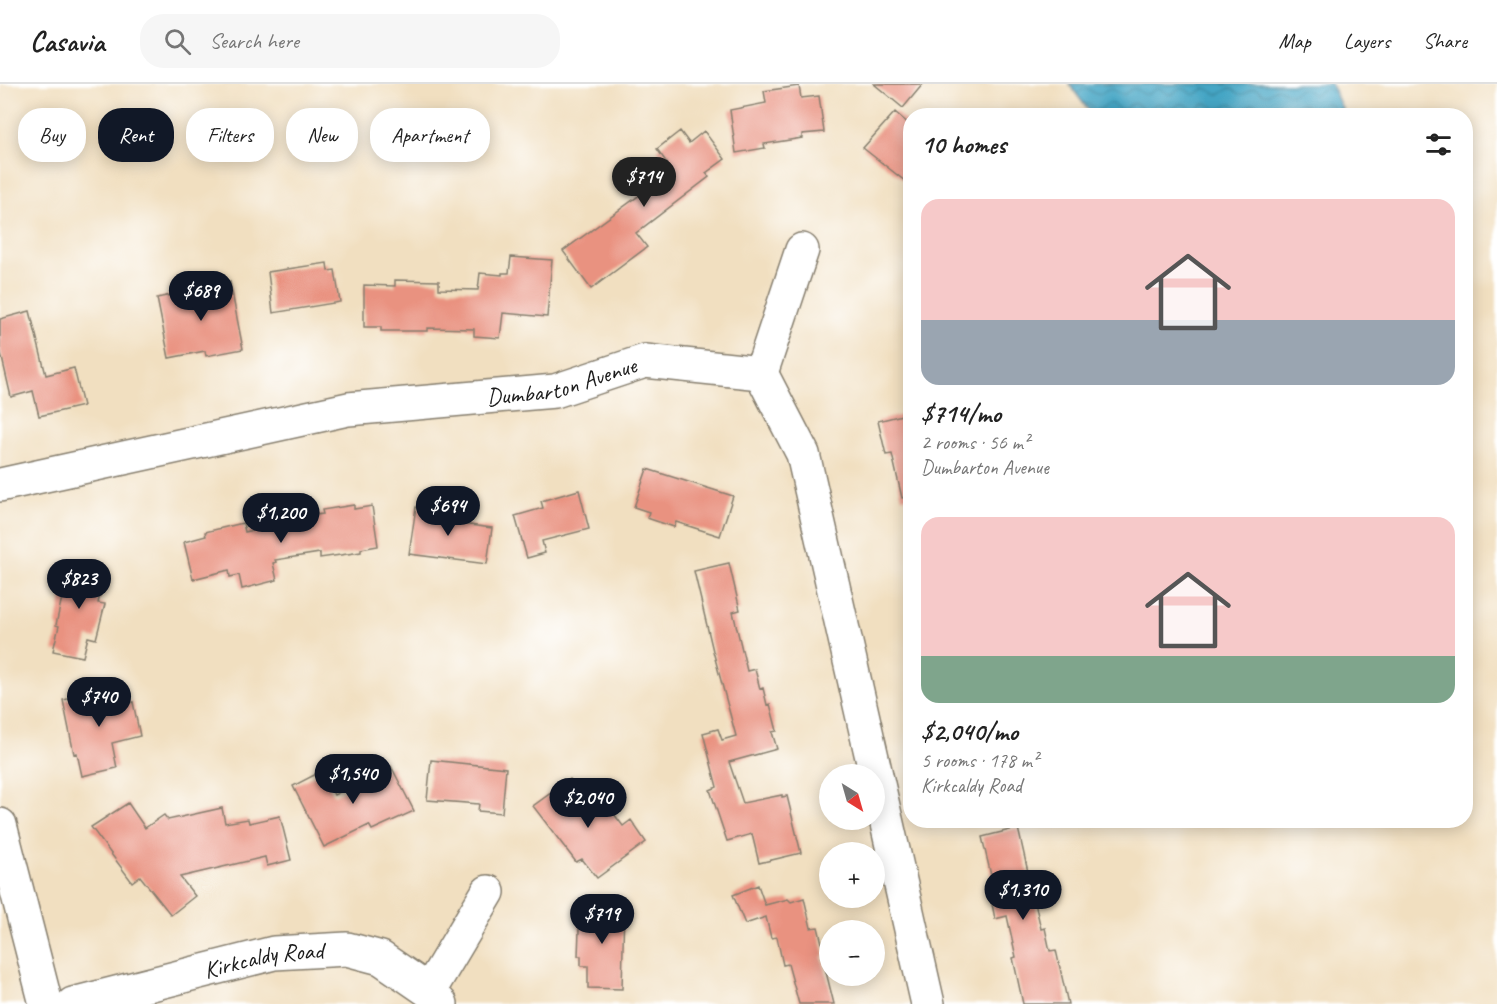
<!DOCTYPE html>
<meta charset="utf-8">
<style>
:root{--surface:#fff;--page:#f6f6f6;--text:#222;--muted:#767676;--line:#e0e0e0;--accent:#111827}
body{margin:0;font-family:Caveat,sans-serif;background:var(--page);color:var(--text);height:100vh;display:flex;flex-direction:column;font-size:22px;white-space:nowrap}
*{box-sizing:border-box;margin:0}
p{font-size:20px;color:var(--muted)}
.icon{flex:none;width:33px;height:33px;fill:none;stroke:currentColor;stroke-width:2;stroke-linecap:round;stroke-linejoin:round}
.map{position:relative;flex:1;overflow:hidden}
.panel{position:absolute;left:903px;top:24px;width:570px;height:720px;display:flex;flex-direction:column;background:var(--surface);border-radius:24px;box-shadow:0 3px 15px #0003}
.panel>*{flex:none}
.banner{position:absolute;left:18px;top:24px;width:570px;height:54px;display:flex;gap:12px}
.needle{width:39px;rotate:143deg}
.fabs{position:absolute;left:819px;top:680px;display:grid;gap:12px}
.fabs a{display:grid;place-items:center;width:66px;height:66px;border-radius:50%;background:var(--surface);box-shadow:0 3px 15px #0003;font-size:30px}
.price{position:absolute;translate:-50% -51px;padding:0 14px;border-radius:21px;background:var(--accent);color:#fff;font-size:20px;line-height:39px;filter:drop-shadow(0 2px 3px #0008)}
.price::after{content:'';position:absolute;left:50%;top:36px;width:18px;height:14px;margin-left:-9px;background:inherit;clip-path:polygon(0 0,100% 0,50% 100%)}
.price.active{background:#222;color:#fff}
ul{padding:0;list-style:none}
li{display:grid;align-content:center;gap:12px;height:318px;padding:0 18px}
li span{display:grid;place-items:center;height:186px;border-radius:18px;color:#555}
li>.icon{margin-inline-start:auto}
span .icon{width:108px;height:108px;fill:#fffc;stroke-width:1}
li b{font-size:26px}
h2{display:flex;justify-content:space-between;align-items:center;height:72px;padding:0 18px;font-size:26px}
.pill{padding:0 21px;border-radius:24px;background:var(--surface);box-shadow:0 3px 15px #0003;font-size:21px;line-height:54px}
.pill.active{background:var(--accent);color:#fff}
header{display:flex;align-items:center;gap:36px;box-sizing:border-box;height:84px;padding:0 30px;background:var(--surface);border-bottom:2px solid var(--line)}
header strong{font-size:28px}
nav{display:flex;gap:33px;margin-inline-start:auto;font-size:21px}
.search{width:420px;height:54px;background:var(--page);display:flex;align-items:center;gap:15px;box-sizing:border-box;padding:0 21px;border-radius:24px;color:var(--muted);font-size:22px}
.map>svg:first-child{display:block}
.water{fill:url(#water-waves);stroke:#306170;stroke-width:1.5}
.building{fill:#e99280}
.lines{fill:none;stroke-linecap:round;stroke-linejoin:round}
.minor-casing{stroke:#867e6e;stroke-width:36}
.minor{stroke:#fff;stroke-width:33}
.labels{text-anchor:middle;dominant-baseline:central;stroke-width:4.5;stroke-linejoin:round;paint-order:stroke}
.street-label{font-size:24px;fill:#1c1c1c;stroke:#fff}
</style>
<header>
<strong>Casavia</strong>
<div class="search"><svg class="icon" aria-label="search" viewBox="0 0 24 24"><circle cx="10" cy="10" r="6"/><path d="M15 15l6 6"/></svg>Search here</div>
<nav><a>Map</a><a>Layers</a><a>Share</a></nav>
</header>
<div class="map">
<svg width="1497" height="920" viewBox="0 0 1497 920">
<defs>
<pattern id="water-waves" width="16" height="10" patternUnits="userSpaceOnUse" patternTransform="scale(1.5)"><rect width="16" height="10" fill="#45a6c5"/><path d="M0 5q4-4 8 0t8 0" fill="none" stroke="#39869f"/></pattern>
</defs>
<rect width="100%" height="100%" fill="#fff"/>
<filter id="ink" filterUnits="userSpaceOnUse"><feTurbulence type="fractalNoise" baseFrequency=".0167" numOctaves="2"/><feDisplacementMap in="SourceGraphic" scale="12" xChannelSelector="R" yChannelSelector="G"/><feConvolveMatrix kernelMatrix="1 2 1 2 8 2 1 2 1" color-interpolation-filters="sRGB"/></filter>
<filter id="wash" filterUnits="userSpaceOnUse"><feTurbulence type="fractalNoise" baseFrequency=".008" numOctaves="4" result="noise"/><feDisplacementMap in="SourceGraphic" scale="24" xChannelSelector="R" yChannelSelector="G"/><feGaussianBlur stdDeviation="1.35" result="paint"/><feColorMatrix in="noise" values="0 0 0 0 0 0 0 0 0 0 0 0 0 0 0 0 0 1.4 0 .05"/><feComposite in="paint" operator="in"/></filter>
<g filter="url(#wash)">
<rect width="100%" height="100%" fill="#f1dfc0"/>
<!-- water -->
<path class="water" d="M1069,0h262l14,31h-253z"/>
<g id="blocks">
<!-- building -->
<path class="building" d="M874,0h49l-20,24z
M799,2l2,12 18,-2 5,36 -22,2v4l-38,6 1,4 -29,5 -6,-43 36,-7 -2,-12z
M895,28l15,13v60l-47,-37z
M680,47l9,12 15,-12 21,28 -19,14 3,4 -73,56 11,14 -56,42 -28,-38 78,-57 -6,-8 32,-23 -10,-14z
M511,173l41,3 -5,57 -44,-4 -3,25 -26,-2v-7l-47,-1v3h-46v-4h-17v-42l31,1v-6l44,1v8l39,1 2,-17 22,2v-2h7z
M327,179l1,8 7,-1 5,32 -67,11 -5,-41z
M230,198l13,67 -37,7 -1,-5 -36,7 -12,-60z
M30,227l16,64 28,-7 9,38 -44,10 -6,-25 -22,6 -11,-48v-30z
M910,329v84l-8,1 -10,-44 -6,1 -8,-34z
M647,385l86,27 -13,40 -44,-14 -2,5 -27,-9 2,-6 -15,-5z
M579,406l10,39 -47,12 3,12 -18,5 -12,-42 28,-8 -2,-7z
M354,421v4l18,-3 6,40 -17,3v3l-41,6v-5l-45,7 1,2 -3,1 4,17 -35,9 -3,-14 -9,2 -1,-7 -36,9 -9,-37 22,-6 -1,-4 38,-9 2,9 46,-11v-3l32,-4 -1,-4z
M416,423l40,5 -2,11 38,5 -5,36 -78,-10z
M729,479l11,47 -7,2 14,59 8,-2 5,20 3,-1 4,17 3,-1 7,27 -5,1 5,17 -48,13 14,41 39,-8v2l5,-1 14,57 -42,10 -7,-29 -25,7 -17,-51 7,-3 -14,-54 15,-4 4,11 14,-4 -23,-85 -19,-80z
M63,481l42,10 -7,28 7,1 -9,35 -8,-2 -5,20 -30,-6 6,-25 -3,-1 8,-37 -6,-2z
M118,604l3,17 12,-3 7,34 -28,7 5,25 -35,8 -5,-23 -3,1 -11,-54z
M431,676l75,8 -4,45 -24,-2 1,-7 -52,-4z
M391,682l23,45 -42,19 -3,-5 -45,22 -31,-61 29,-15 12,24z
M570,695l26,35 12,-8 15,20 8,-6 15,22 -49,36 -15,-19 -6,3 -43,-56z
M128,719l17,25 19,-13 4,5 54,-12 3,15 23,-4 1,4 31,-7 11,44 -24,6 -2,-9 -85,20 15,19 -24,19 -31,-39 -8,6 -41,-55z
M1018,744l23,101 4,-1 5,23 6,-1 12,54h-45l-10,-46 3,-1 -9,-41 -12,3 -6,-30 5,-1 -12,-51z
M758,801l7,20 23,-6 3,3 13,-4 7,30 7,-1 7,28 -3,1 12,48h-35l-11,-40 -5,1 -6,-28 -6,1 -5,-21 -21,7 -12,-29z
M580,821l44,1 -2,83 -34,-1v-22h-7v-10h-3z"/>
</g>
</g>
<g filter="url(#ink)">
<use href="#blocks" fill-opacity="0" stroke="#867e6e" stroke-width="1.5"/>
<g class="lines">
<!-- minor casing -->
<g class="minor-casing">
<g id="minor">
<path d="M761,289l42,81 125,550"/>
<path d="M761,289l41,-123"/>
<path id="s1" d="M0,401l348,-76 207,-18 90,-30 116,12"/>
<path d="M0,741l46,179"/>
<path d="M429,907l59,-99"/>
<path id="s2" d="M73,920l201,-51 73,-4 34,9 48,33 12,13"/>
</g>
</g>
<!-- minor -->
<use href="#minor" class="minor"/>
</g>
</g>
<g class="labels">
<!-- street labels -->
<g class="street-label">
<text stroke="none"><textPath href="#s1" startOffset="572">Dumbarton Avenue</textPath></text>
<text stroke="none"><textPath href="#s2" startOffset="196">Kirkcaldy Road</textPath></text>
</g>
</g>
</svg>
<div class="fabs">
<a><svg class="needle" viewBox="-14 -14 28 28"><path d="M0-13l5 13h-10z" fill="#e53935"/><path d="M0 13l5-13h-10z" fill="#767676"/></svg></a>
<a>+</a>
<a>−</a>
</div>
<b class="price active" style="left:644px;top:124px">$714</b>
<b class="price" style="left:201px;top:238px">$689</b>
<b class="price" style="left:448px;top:453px">$694</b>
<b class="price" style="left:281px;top:460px">$1,200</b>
<b class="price" style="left:79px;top:526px">$823</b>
<b class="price" style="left:99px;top:644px">$740</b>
<b class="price" style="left:353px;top:721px">$1,540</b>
<b class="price" style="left:588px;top:745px">$2,040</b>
<b class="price" style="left:1023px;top:837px">$1,310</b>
<b class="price" style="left:602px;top:861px">$719</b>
<div class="banner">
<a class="pill">Buy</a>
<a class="pill active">Rent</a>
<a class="pill">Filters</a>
<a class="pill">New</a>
<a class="pill">Apartment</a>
</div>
<section class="panel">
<h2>10 homes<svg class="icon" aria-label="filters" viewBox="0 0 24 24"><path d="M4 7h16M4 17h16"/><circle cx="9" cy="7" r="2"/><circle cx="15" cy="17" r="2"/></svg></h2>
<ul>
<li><span style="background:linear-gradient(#f6c9c9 65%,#9aa5b1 0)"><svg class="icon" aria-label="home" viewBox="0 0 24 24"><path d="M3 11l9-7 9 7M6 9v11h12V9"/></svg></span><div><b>$714/mo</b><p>2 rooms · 56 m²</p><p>Dumbarton Avenue</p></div></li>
<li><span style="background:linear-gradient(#f6c9c9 75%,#7fa58c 0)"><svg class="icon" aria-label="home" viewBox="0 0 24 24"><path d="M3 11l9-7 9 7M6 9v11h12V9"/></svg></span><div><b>$2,040/mo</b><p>5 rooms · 178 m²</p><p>Kirkcaldy Road</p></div></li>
</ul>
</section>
</div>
